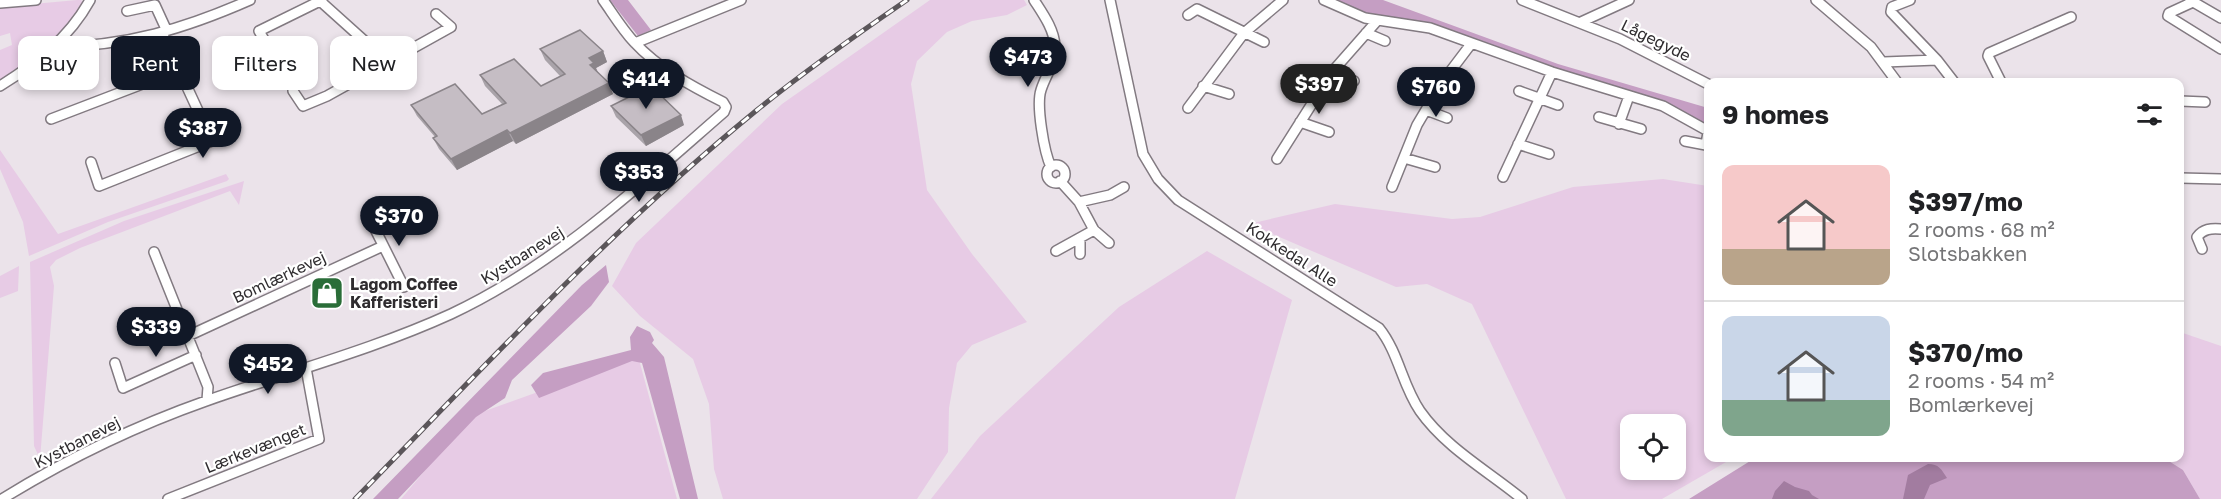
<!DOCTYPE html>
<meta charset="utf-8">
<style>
:root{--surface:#fff;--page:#f6f6f6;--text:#202124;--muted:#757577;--line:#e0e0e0;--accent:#111827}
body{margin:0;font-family:"Golos Text",sans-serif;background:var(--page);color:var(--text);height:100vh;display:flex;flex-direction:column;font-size:22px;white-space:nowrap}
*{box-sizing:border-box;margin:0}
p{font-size:20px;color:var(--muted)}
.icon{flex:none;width:33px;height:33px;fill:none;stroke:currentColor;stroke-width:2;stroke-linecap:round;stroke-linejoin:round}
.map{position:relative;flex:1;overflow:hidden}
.side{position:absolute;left:1704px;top:78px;width:480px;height:384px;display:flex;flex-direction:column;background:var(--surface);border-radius:12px;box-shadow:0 3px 9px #0003}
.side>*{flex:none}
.hud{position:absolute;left:18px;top:36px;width:570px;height:54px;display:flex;gap:12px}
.tools{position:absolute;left:1620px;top:414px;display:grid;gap:12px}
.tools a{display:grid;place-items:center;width:66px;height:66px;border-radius:12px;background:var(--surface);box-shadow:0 3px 9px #0003;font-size:30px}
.price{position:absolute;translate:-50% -51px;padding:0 14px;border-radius:21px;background:var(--accent);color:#fff;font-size:20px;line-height:39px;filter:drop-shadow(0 2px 3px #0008)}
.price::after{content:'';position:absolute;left:50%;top:36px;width:18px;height:14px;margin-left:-9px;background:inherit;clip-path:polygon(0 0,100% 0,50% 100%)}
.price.current{background:#222;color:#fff}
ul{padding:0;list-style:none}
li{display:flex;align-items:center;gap:18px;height:150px;padding:0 18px}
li+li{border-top:2px solid var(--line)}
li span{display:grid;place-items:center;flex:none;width:168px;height:120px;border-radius:12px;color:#555}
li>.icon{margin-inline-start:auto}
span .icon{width:72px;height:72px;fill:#fffc;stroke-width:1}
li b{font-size:26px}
h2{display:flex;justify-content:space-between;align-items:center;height:72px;padding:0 18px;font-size:26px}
.chip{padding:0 21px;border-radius:12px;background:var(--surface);box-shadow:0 3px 9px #0003;font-size:21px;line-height:54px}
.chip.current{background:var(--accent);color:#fff}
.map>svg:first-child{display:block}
.green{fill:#e7cbe5;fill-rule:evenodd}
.forest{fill:#c59ec3}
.water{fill:#a27ca0}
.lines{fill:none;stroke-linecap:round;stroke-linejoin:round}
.minor-casing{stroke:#827a81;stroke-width:12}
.minor{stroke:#fff;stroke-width:9}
.rail-casing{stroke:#5b565a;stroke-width:5}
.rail{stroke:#fff;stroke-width:3;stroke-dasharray:9;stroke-linecap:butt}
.wall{fill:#a9a3a9}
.shaded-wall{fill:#8a8489}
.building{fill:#c5bdc4;stroke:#8a8489;stroke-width:1.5}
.labels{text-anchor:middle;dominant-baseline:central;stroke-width:4.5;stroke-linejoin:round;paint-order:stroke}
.street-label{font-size:16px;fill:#2f2c2f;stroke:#fff}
.poi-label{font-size:16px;font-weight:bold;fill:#2f2c2f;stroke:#fff;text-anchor:start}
</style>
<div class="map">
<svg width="2221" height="499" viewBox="0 0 2221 499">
<rect width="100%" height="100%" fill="#ebe3ea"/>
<!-- green -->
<path class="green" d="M77,0h4l3,4c-27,37 -47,52 -84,78v-32l12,-5 -2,-12 -10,3v-29z
M930,0h94l3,5 -20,10 -35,6 -25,11 -30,29 -6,23 16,106 45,64 55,68 -55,23 -15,18 -8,45 -1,44 -31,47h-194l-9,-30 -5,-65 -16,-45 -53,-43 -28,-30 24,-43 146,-139z
M0,150l58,84 168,-60 3,5 -2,2 -119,41 -79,34 -6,-34 -23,-53z
M1663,179l45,7v272h25l-71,41h-96l-94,-195 -45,-20 -31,3 -147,-63 86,-20 117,15 28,-2 93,-30zM1630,424h46v46h-46z
M244,181l-5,24 -9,-14 -150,57 -24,12 -6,7 4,19 -14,173 -6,-13 -4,-184 94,-41z
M1207,251l85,49 -57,199h-304l49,-63 139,-129z
M19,266l-1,25 -18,7v-22z
M2180,332l41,14v153h-21l-17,-29 -19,-12h16z
M638,356l39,143h-276l70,-83z"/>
<!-- forest -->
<path class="forest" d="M610,0h18l23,30 -13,6z
M1333,0h50l175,64 150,44v18l-30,-18 -158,-50 -99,-35 -46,-5z
M606,265l3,17 -18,24 -79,74 -7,18 -29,19 -78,82h-25l209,-214z
M637,326l13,6 4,8 -2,3 12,14 34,142h-18l-38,-136 -10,-2 -93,37 -8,-13 12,-12 88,-23 -1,-13z
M1755,458h409l19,12 17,29h-511z"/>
<!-- water -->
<path class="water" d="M1928,464c11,0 13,5 19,14l-17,7 -6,14h-21l5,-24z
M1784,481l11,6 14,4 3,4 7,4h-47l3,-8z"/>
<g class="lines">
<!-- minor casing -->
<g class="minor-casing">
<path id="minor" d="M319,0l69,62
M1034,0c9,14 20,29 21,46 1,17 -9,28 -14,44 -5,15 3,62 10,77
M1110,0l33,154 15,25 20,21 201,128c20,25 23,57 41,83 26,37 68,60 102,88
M1324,0l41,18 65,10 122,44 111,34 45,25
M1522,0l98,39 88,45
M1816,0l55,47 26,35
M2190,0l31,18
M2193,2l-24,11 -1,3 53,33
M0,3l36,-3
M1188,15l9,-6 67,33
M1581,22l48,-22
M1366,33l19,8
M635,43l106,-43
M54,47c73,-1 130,-18 196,-47
M269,48l-10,-17 63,-31
M1937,60l17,22
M1884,62l53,-2 -46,-48 1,-5 18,-7
M1332,72l22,9
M2001,82l-13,-26 1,-3 82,-36
M0,86c37,-23 69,-48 90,-86
M1203,86l26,8
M293,91l10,15 24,-10 124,-69 -15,-13
M1519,91l39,14
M2180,101l25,1
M1188,108l56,-75 39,-33
M1426,110l21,8
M1599,117l42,12
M51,119l128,-49
M1300,122l29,10
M1619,124l10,-28
M1685,141l21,4 2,-13
M1518,144l31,10
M1404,158l31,9
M1277,159l55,-87 44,-50
M91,162l8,24 113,-45 -49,-106 3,-6 -11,-24 -28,6
M1047 174a9 9 0 1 1 18 0a9 9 0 1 1-18 0Z
M1503,177l49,-105
M2180,178l41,1
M1392,187l25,-62 26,-44 28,-37
M1079,202l31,-7 14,-8
M370,219l34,68
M1094,230l15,13
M1080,238v16
M2202,249l-5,-12c6,-8 14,-9 24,-8
M1056,251l38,-21 -15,-28 -19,-21
M154,252l54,135 -1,13
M188,336l195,-90
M115,363l8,25 73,-33
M2,499c65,-40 133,-73 204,-98 82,-29 166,-51 245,-87 103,-48 188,-128 273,-202l2,-5 -3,-5c-32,-16 -65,-34 -89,-60 -12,-13 -21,-28 -31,-42
M168,499l151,-60 -13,-71"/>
</g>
<!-- minor -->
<use href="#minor" class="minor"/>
<!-- rail casing -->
<g class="rail-casing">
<path id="rail" d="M355,499c130,-133 257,-271 402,-389 48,-39 99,-75 150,-110"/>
</g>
<!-- rail -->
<use href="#rail" class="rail"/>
</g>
<!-- wall -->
<path class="wall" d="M540,49l63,2 4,11 -11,6 2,4 15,22 -97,50 -3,-3 -56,29 -18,-21 -6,-11 2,-1 -18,-21 -6,-11 71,9 20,-10 -17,-18 -5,-11 61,11 19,-10 -15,-16z
M611,106l73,19 -38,21 -30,-29z"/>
<!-- shaded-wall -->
<path class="shaded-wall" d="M603,51l4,11 -11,6 2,6 -8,-9 -1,-7z
M609,83l4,11 -97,50 -6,-11z
M681,115l3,10 -38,21 -5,-11z
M507,130l6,11 -56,29 -6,-11z"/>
<!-- building -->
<path class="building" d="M580,30l23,21 -14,7 5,5 -4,2 19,18 -99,50 -3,-3 -56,29 -18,-21 4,-2 -26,-31 44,-21 27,30 24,-11 -26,-28 34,-16 27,27 24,-12 -25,-25z
M651,86l30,29 -40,20 -30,-29z"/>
<!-- icons -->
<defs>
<g id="shop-square" transform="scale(1.725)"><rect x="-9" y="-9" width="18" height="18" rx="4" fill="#2a6d38" stroke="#fff"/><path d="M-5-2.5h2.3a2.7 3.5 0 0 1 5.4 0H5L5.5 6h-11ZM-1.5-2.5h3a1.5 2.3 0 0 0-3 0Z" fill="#fff"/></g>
</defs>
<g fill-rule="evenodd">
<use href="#shop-square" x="327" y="293"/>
</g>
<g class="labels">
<!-- street labels -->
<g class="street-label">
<text transform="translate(1656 40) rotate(26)">Lågegyde</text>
<text transform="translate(1292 254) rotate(33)">Kokkedal Alle</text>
<text transform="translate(522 255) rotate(-32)">Kystbanevej</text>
<text transform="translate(279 277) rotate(-25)">Bomlærkevej</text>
<text transform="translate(77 442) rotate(-27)">Kystbanevej</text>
<text transform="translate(255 448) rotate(-22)">Lærkevænget</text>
</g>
<!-- poi labels -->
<g class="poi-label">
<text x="350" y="284">Lagom Coffee<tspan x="350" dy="18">Kafferisteri</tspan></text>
</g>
</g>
</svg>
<div class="tools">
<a><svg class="icon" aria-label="locate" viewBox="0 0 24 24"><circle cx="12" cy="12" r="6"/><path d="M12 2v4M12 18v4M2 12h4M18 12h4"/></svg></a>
</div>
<b class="price" style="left:1028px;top:88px">$473</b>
<b class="price" style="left:646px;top:110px">$414</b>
<b class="price current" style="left:1319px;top:115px">$397</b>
<b class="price" style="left:1436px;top:118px">$760</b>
<b class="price" style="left:203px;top:159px">$387</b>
<b class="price" style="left:639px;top:203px">$353</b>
<b class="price" style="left:399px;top:247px">$370</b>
<b class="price" style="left:156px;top:358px">$339</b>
<b class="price" style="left:268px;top:395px">$452</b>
<div class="hud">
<a class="chip">Buy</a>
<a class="chip current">Rent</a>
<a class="chip">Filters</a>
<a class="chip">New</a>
</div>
<section class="side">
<h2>9 homes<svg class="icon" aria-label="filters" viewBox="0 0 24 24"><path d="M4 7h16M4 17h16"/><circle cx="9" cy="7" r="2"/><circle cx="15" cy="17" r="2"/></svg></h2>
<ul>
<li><span style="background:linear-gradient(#f6c9c9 70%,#b9a48a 0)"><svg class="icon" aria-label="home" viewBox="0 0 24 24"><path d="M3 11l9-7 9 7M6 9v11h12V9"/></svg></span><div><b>$397/mo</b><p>2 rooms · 68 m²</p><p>Slotsbakken</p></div></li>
<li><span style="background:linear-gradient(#c9d6e8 70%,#7fa58c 0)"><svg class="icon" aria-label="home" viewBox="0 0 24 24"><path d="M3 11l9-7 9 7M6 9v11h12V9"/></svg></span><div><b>$370/mo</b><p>2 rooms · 54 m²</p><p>Bomlærkevej</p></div></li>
</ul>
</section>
</div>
